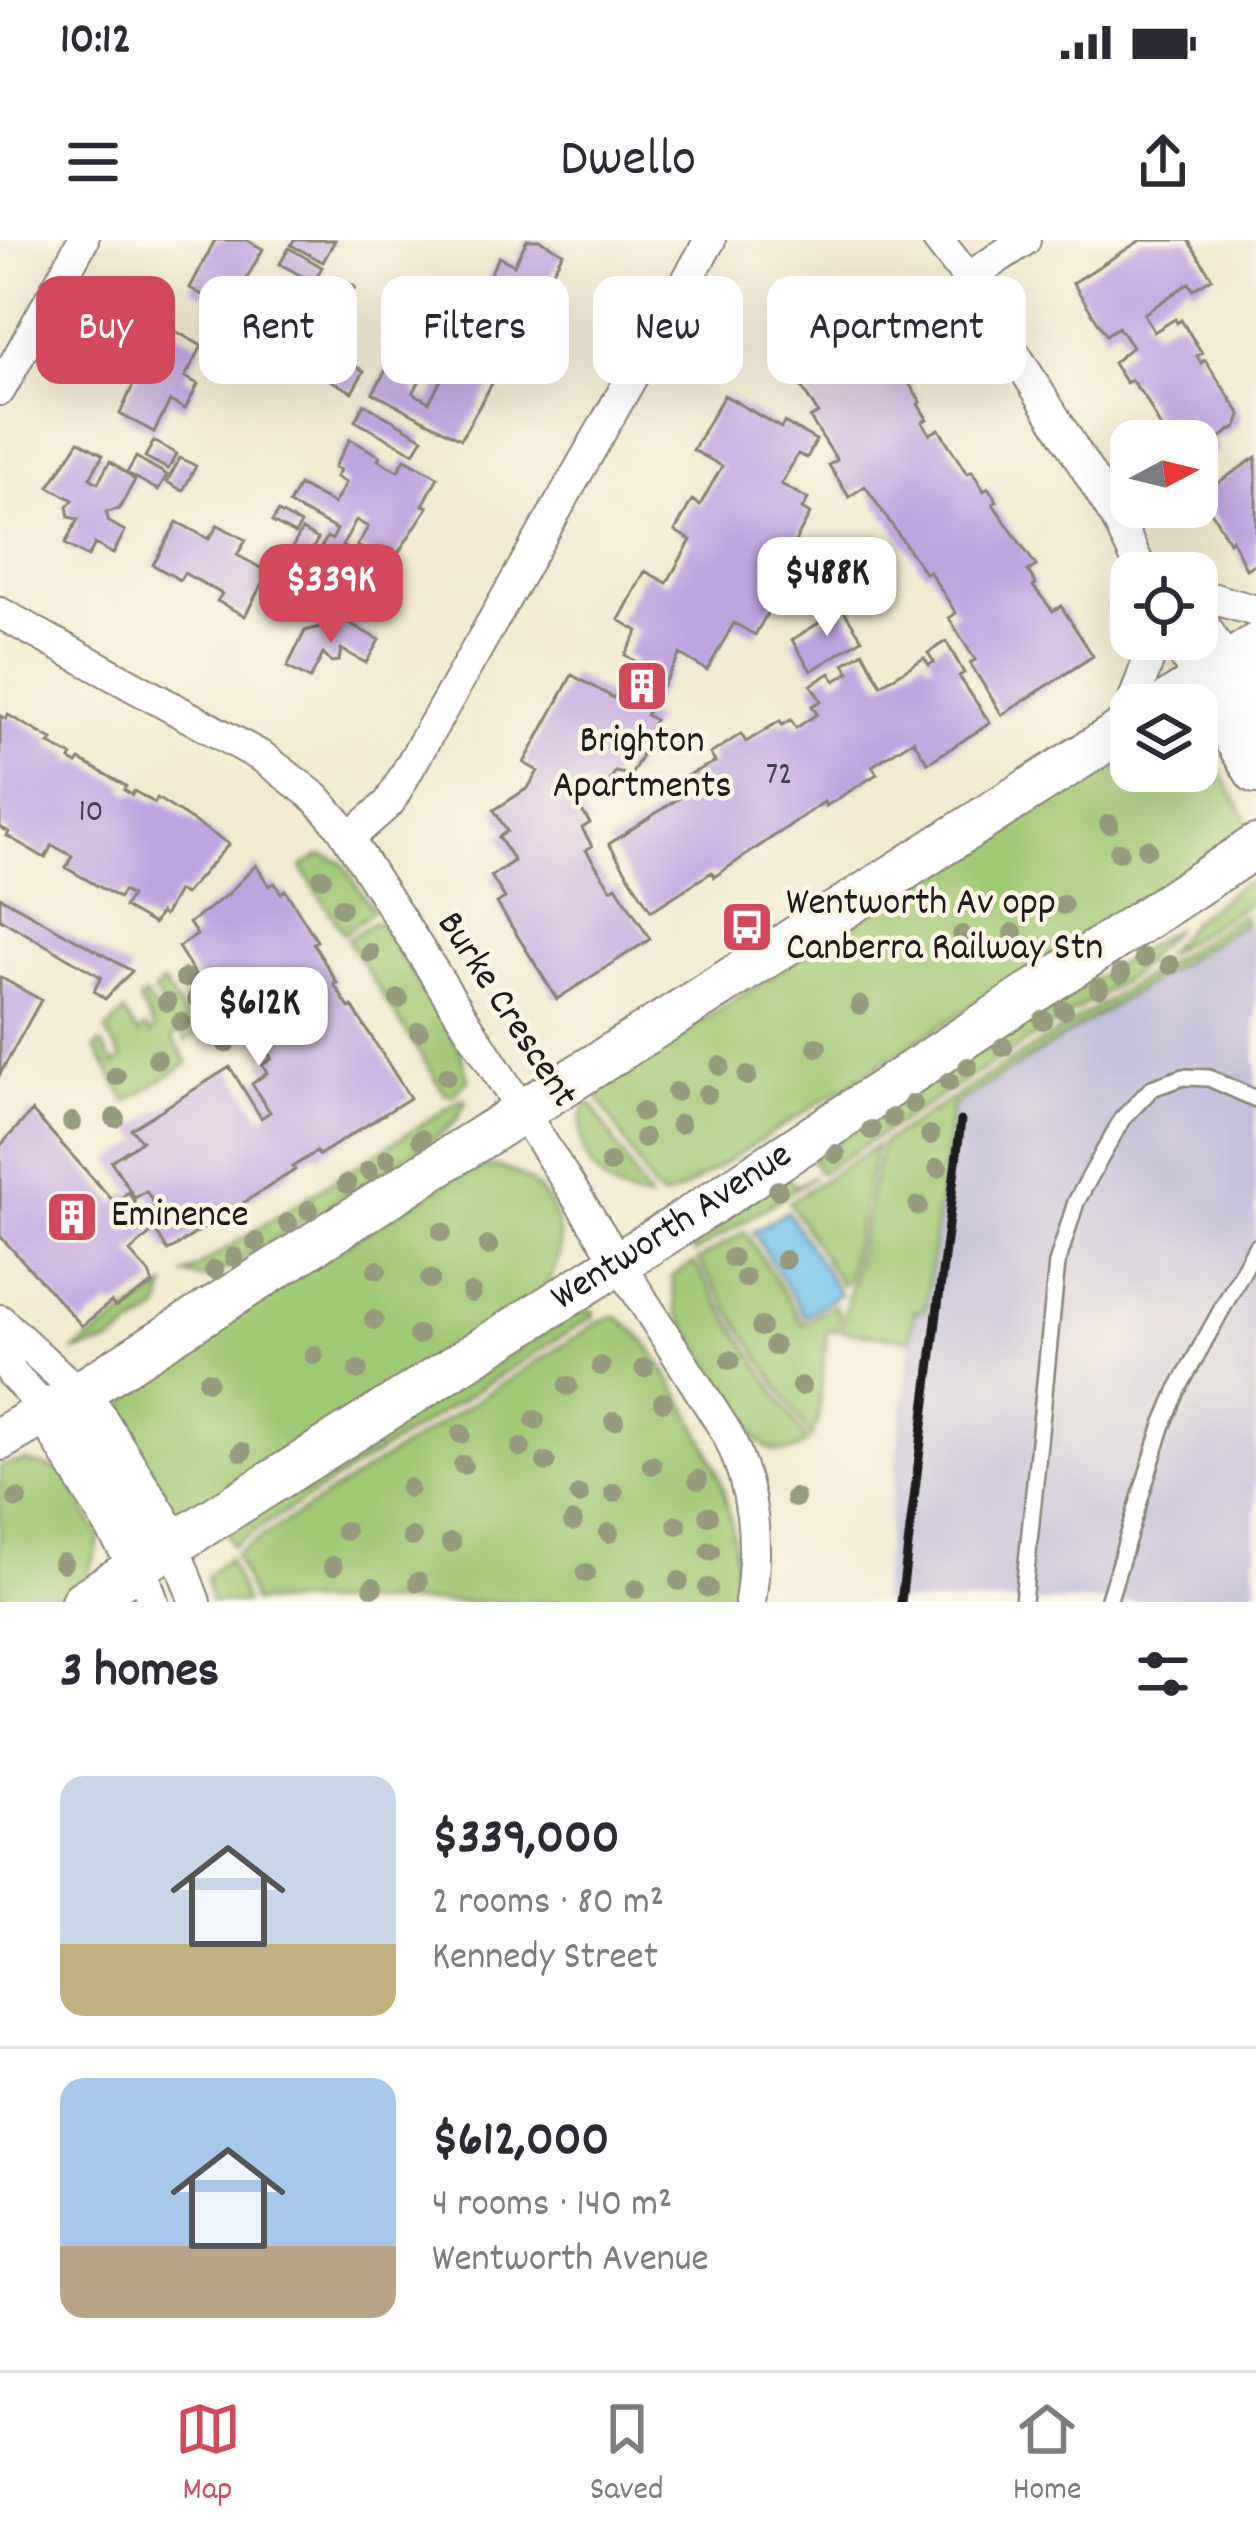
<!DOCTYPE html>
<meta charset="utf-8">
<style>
:root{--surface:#fff;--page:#f2f2f3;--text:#2b2b33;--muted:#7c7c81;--line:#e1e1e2;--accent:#d1495b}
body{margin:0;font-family:Dekko,sans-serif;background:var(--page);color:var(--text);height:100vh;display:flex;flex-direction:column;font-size:45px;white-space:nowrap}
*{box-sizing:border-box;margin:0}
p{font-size:39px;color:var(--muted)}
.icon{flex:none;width:66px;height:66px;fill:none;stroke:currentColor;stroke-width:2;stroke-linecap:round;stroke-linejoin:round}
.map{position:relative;height:1362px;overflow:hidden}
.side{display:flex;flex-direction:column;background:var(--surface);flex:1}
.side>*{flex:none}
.guide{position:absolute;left:36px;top:36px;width:1185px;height:108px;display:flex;gap:24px}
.needle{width:78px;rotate:83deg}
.fabs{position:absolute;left:1110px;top:180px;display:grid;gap:24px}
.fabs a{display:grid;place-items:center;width:108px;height:108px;border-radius:24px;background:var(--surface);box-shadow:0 12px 48px #0002;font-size:60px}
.price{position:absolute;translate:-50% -102px;padding:0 27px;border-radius:24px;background:#fff;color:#222;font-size:39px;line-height:78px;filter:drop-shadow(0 3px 6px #0008)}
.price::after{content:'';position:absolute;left:50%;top:72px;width:36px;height:27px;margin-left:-18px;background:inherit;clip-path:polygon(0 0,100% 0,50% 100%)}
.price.current{background:var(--accent);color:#fff}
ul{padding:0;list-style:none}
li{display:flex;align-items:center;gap:36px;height:300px;padding:0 60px}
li+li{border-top:3px solid var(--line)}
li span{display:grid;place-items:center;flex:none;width:336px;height:240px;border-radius:24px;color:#555}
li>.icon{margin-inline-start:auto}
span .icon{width:144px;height:144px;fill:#fffc;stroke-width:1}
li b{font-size:51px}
h2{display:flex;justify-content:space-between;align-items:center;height:144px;padding:0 60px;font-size:51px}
.tag{padding:0 42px;border-radius:24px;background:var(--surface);box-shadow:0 12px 48px #0002;font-size:42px;line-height:108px}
.tag.current{background:var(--accent);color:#fff}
.status{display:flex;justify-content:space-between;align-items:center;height:84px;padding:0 60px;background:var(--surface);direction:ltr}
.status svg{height:33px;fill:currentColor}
header{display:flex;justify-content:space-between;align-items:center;height:156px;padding:0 60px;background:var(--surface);font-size:54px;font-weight:600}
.dock{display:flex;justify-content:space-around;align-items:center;height:168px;border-top:3px solid var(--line);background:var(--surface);font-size:33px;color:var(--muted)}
.dock a{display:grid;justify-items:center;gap:6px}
.dock .current{color:var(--accent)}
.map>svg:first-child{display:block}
.industrial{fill:#c5c0da}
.green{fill:#a0c975;stroke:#5e7248;stroke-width:3}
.water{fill:#6fc3eb;stroke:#467084;stroke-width:3}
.building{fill:#bfa4e1}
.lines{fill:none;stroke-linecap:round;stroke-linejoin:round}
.service-casing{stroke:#878476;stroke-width:20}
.minor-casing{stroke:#878476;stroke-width:34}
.secondary-casing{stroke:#878476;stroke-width:46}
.service{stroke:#fff;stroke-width:15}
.minor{stroke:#fff;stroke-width:30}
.secondary{stroke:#fff;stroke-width:42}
.rail{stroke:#1c1c1c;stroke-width:9}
.tree{fill:#969b7e}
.labels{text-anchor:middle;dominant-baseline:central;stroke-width:9;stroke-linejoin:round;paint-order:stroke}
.number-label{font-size:33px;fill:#453e4d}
.poi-label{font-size:39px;fill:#1c1c1c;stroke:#fcf5e5;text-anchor:start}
.street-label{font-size:39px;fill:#1c1c1c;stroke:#fcf5e5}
</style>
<div class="status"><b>10:12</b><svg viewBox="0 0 49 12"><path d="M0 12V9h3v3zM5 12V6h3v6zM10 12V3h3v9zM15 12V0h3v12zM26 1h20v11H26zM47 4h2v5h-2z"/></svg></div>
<header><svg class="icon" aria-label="menu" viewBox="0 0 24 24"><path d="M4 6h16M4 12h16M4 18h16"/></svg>Dwello<svg class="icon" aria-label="share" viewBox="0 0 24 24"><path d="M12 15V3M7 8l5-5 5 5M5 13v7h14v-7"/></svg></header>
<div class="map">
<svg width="1256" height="1362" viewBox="0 0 1256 1362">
<rect width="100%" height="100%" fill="#fcf5e5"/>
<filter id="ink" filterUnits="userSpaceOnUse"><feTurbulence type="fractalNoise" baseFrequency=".00833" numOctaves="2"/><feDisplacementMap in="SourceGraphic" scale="24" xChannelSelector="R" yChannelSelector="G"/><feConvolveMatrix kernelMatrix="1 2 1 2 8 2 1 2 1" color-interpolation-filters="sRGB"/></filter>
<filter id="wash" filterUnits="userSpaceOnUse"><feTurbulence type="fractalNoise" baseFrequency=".004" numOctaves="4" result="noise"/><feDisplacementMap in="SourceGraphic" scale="48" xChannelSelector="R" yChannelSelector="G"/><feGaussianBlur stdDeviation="2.7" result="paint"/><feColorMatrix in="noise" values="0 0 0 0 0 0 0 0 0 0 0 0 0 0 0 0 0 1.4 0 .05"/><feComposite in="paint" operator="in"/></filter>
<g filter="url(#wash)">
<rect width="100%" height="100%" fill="#f2ebd1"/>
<!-- industrial -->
<path class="industrial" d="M1246,682l10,15v665h-377l35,-291h11l26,-203z"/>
<!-- green -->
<path class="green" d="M1197,491l55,98 -567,359 -22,10 -9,-7 -60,-101 487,-313 26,-5 24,-13v12h66z
M322,615l20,7 31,49 -29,23 -43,-67z
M1242,644h14v15l-93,57 31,-36z
M1242,675l4,7 -294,185 -27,204h-11l-3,28 -70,-8 41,-188z
M373,683h7l79,124 9,32 -15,17 -7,-1 -99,-156z
M1175,688l-43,47 -312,198 -9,-15z
M163,743l33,52 -10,6 -8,-11 -5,8 15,25 -61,39 -32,-54 6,-5 14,22 7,-7 -16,-26 18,-20 14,22 7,-7 6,7 4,-5 -16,-28 6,-6 14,20 6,-6 -11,-17z
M460,860l6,1 -11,21 -23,19 -221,138 -26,-4z
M586,862l7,4 56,94c-50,-4 -81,-50 -63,-98z
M876,906l-29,135 -6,4 -52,-83z
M494,926c62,13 85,78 47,127l-367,236c-29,-52 -81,-107 -26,-159l316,-199z
M786,933l8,13 20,-9 -120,76 -7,-13z
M745,991l58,93 31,-19 6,9 -4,17h-9l-9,89 -7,18 -113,-178z
M694,1023l113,179c-16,13 -32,13 -48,0l-82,-130 -5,-36z
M166,1047l-7,24 -51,33 -35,7z
M581,1071h13l-1,5 -361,230 -6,-16z
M615,1076c27,15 39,38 55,63 43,69 74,140 63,223h-480l-18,-48 364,-232z
M25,1221l38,10 37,67 -13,39 -28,25h-59v-136z
M228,1318l17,44h-34l-5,-25z"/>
<!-- water -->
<path class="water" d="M787,971l53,83 -35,23 -52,-85z"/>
<g id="blocks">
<!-- building -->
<path class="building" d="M215,0h31l17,9 -34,61 -39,-22z
M294,0h41l-12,22 -32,-17z
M527,0h13l23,13 -14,25 5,3 -38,59 -35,-19 18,-32 -13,-8 13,-24 15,8z
M1141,0h47l24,38 -19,12 -4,-7 -45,31 10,18 21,-13 2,4 4,-3 21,33 -5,3 4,7 4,-3 36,55 -4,11 -23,16 5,8 -14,9 -8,-18h-35l-2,-4 4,-3 -18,-35 -15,-19 -5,3 -13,-20 19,-16 -14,-20 -12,8 -33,-52z
M289,8l33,19 -9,15 -33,-18z
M337,36l18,11 -7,12 -18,-10z
M853,56l68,106 -3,2 9,15 -5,3 8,12 9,-5 28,45 5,-3 12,20 4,-3 9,13 -4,3 43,62 -8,5 8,13 -3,2 20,25 8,-5 32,50 -91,59 -32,-52 5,-3 -26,-42 7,-5 -27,-42 -4,2 -60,-87 -16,11 -20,-32 8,-5 -27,-42 8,-5 -16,-25 24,-15 -27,-43z
M434,62l22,12 -8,14 -22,-12z
M168,87l34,19 -17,31 13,7 -13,25 -15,-8 -16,31 -34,-18 29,-64 4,3z
M239,96l23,13 -10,17 -23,-14z
M455,115l40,23 -34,61 -88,-46 20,-36 30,18 -10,18 16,9z
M338,117l26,14 -12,21 -26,-14z
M724,155l57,33 3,-6 32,18 -9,18 -9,-4 -17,30 27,15 -6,10 8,5 -37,68 9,5 -27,48 -21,-12 -27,47 -27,-16 -34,61 9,5 -18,32 5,3 -11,20 -16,-3 -12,22 -18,-10 -13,12 18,27 -8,5 10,18 -6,4 25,39 5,-3 34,53 -93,60 -60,-96 8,-5 -14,-22 23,-15 -15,-24 8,-6 -13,-21 34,-22 10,-17 -14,-8 48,-88 42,23 21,-37 -10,-6 13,-24 -19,-11 26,-49 22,12 24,-43 -16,-9 17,-31 8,5 22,-39 -29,-16z
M364,164l59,34 -9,15 -59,-32z
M350,199l30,17 -2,4 20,11 7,-12 33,18 -15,28 5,2 -37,57 -34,-18 11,-19 -12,-7 -14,26 8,4 -9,16 -23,-13 9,-16 5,3 5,-10 -48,-26 10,-19 35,19 12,-21 -10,-6 4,-7 -6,-3z
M79,201l24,14 -13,23 8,5 12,-22 25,19 -16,29 -13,3 3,10 16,9 -12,23 -18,-10 -7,13 -23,-13 13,-25 -9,-2 -2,-10 6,-7 -24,-13z
M154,201l23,13 -9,15 -23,-12z
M136,217l31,18 -9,15 -31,-17z
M1256,217v106l-10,6 -14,-30 -3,3 -18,-31 -4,3 -10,-17z
M180,218l16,8 -13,25 -16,-9z
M278,272l23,12 -6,10 -23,-12z
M177,282l32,17 9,-14 28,15 -9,15 31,17 -23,44 -28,-15 5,-7 -38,-21 -4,7 -27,-15z
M302,290l16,9 -13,23 -16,-9z
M317,316l23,13 -9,16 -24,-13z
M842,368l20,31 -51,32 -19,-31z
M344,380l35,20 -13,23 -25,-14 -2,12 -8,1 -8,-8 -13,25 -23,-12 18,-36z
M946,401l18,32 -5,3 31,47 -62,40 -15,-23 -41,26 5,8 -51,32 -2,-4 -110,75 -2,-5 -61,39 -42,-67 70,-46 -3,-5 9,-6 -5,-8 35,-17 -5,-8 31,-20 5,8 34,-21 2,4 9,-5 5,8 21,-14 -5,-8 9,-5 -10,-16 19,-12 5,8 14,-9 -5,-8 19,-12 18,33 43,-27 5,7 5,-3 -6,-9z
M8,475l44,25 -3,4 23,12 -2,4 7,4 3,-4 46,26 -2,4 8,5 2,-4 21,12 2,-5 72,46 -44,50 -7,-3 -14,25 -4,-3 -6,11 -30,-17 7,-11 -8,-5 -4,7 -53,-30 6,-12 -20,-11 -7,13 -38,-22 2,-4 -9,-5v-111l6,3z
M256,625l13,21 6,-3 6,10 4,-3 32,51 -4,2 24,40 -3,1 15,24 3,-2 58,92 -91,57 -3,-3 -24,15 3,3 -127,81 -24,-39 12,-6 -10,-15 -11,7 -24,-37 31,-20 -11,-12 99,-62 31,51 9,-6 -18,-28 15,-11 -5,-8 9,-6 -2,-7 -13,-19 -10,6 -18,-30 -8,5 -42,-67 19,-12 -8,-12 39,-29z
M0,657l132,74 -27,28 -11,-8 7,-14 -101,-58z
M0,737l41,23 -41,74z
M32,871l84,93 12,-12 25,39 -23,21 19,21 4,11 -38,23 -4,-5 -29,24 -82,-90v-90z"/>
</g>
</g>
<g filter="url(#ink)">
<use href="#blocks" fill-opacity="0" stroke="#878476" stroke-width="3"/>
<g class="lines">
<!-- service casing -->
<g class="service-casing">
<path id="service" d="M1023,1362l34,-339 19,-61 46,-83 30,-31 31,-11 26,1 47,21
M1108,1362l54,-175 16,-38 78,-142"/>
</g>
<!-- minor casing -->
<g class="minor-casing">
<path id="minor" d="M938,0l30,38 149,241 26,54
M968,38l57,-38
M0,150l83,-150
M1197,354l59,17
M0,373l264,145 52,40 26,30 385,605c27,55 32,109 23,169
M1197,373l31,51
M1174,399l26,43
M1132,465l24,-66
M349,598l40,-35 321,-563
M0,1080l79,73
M0,1111l13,24 33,35
M174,1306l21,56
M141,1326l12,36"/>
</g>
<!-- secondary casing -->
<g class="secondary-casing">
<g id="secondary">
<path d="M1228,424l28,46"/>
<path d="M1200,442l56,90"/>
<path d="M1164,465l92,-60"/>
<path d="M79,1153l95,153"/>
<path d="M46,1170l95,156"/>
<path d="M0,1199l79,-46 1052,-668"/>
<path id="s1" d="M82,1362l592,-374 582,-382"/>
</g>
</g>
<!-- service -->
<use href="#service" class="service"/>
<!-- minor -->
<use href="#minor" class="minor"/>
<!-- secondary -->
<use href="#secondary" class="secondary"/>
<!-- rail -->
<path class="rail" d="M901,1362l60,-481"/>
</g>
<!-- trees -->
<g class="tree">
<circle cx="1109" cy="584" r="10"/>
<circle cx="1147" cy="609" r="10"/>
<circle cx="1119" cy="612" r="10"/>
<circle cx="322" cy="638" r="10"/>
<circle cx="1063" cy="665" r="10"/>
<circle cx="341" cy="668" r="10"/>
<circle cx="1013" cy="693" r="10"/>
<circle cx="962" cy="695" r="10"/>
<circle cx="370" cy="713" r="10"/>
<circle cx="1144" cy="718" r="10"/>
<circle cx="1170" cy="725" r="10"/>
<circle cx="1121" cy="734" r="10"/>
<circle cx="185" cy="738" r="10"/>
<circle cx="1099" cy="748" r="10"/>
<circle cx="197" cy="758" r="10"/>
<circle cx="399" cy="759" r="10"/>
<circle cx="167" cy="762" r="10"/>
<circle cx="860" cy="765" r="10"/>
<circle cx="1064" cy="770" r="10"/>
<circle cx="210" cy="780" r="10"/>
<circle cx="1043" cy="780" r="10"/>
<circle cx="181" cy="782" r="10"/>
<circle cx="419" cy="791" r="10"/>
<circle cx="226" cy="803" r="10"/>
<circle cx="817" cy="807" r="10"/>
<circle cx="1003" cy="807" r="10"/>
<circle cx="157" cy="819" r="10"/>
<circle cx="720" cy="826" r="10"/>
<circle cx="968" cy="827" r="10"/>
<circle cx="116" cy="836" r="10"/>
<circle cx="447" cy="836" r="10"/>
<circle cx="747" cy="836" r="10"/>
<circle cx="949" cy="842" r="10"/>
<circle cx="676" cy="852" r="10"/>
<circle cx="707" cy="854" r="10"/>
<circle cx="913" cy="864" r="10"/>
<circle cx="642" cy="872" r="10"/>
<circle cx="115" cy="878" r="10"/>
<circle cx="892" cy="878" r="10"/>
<circle cx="72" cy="882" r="10"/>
<circle cx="680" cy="884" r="10"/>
<circle cx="871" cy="890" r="10"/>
<circle cx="930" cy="895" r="10"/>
<circle cx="644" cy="898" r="10"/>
<circle cx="421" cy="899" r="10"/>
<circle cx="836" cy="914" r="10"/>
<circle cx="387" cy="919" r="10"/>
<circle cx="610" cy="923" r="10"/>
<circle cx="938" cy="928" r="10"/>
<circle cx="369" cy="931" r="10"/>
<circle cx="347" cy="944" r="10"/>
<circle cx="778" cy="950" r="10"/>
<circle cx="918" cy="966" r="10"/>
<circle cx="309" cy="970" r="10"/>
<circle cx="288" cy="983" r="10"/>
<circle cx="442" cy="992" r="10"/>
<circle cx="256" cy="1002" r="10"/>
<circle cx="488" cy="1006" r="10"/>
<circle cx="234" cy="1017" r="10"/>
<circle cx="732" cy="1018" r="10"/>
<circle cx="785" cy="1020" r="10"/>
<circle cx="214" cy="1030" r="10"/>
<circle cx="377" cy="1030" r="10"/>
<circle cx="745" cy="1038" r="10"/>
<circle cx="430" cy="1039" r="10"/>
<circle cx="471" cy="1053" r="10"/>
<circle cx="374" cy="1080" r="10"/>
<circle cx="761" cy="1087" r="10"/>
<circle cx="418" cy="1095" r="10"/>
<circle cx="774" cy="1106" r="10"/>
<circle cx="314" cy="1115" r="10"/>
<circle cx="730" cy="1120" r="10"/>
<circle cx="601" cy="1126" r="10"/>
<circle cx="644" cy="1128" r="10"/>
<circle cx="358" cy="1130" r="10"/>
<circle cx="208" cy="1141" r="10"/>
<circle cx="568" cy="1146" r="10"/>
<circle cx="801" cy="1146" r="10"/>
<circle cx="663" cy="1162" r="10"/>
<circle cx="535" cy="1180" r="10"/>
<circle cx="614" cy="1181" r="10"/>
<circle cx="461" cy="1194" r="10"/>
<circle cx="521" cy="1208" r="10"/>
<circle cx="242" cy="1212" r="10"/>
<circle cx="546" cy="1222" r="10"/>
<circle cx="463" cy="1225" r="10"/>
<circle cx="652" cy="1225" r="10"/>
<circle cx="698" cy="1240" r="10"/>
<circle cx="409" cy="1248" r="10"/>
<circle cx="614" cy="1253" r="10"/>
<circle cx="579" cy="1255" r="10"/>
<circle cx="795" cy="1258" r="10"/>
<circle cx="17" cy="1259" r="10"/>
<circle cx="708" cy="1276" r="10"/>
<circle cx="573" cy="1282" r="10"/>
<circle cx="677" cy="1285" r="10"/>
<circle cx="345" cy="1291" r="10"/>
<circle cx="609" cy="1293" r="10"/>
<circle cx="412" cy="1297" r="10"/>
<circle cx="451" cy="1303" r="10"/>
<circle cx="710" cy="1311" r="10"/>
<circle cx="63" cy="1323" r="10"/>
<circle cx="333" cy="1326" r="10"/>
<circle cx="586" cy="1333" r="10"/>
<circle cx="679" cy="1341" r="10"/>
<circle cx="418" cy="1342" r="10"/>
<circle cx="373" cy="1347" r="10"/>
<circle cx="708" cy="1348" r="10"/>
<circle cx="636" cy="1349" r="10"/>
</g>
</g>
<!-- icons -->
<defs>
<g id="building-square" transform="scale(2.7)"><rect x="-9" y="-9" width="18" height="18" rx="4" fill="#d1495b" stroke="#fcf5e5"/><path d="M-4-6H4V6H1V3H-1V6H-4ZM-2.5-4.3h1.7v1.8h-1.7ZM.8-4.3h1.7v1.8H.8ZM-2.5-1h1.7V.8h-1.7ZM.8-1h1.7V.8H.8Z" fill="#fff"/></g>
<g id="bus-square" transform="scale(2.7)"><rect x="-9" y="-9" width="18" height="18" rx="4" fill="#d1495b" stroke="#fcf5e5"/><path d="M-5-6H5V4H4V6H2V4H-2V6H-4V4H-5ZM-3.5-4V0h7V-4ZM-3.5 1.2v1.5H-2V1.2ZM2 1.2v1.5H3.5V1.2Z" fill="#fff"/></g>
</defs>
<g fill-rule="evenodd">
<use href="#building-square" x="642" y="446"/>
<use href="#bus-square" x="747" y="687"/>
<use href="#building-square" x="72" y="977"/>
</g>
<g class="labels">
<!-- number labels -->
<g class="number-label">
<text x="779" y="536">72</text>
<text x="91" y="573">10</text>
</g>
<!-- poi labels -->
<g class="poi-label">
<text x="642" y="503" text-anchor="middle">Brighton<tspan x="642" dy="45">Apartments</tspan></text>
<text x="786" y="665">Wentworth Av opp<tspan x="786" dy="45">Canberra Railway Stn</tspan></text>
<text x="111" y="977">Eminence</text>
</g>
<!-- street labels -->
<g class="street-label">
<text transform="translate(505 771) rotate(57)">Burke Crescent</text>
<text stroke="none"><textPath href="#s1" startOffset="699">Wentworth Avenue</textPath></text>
</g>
</g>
</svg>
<div class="fabs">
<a><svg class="needle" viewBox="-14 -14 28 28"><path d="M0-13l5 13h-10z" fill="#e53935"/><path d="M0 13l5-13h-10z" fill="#7c7c81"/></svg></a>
<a><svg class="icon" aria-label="locate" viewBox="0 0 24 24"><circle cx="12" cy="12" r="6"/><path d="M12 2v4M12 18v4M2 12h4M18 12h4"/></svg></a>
<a><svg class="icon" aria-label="layers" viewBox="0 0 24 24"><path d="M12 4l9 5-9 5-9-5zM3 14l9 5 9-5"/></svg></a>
</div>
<b class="price" style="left:827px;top:399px">$488K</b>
<b class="price current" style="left:331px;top:406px">$339K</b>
<b class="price" style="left:259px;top:829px">$612K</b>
<div class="guide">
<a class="tag current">Buy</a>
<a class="tag">Rent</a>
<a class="tag">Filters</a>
<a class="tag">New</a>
<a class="tag">Apartment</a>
</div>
</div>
<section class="side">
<h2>3 homes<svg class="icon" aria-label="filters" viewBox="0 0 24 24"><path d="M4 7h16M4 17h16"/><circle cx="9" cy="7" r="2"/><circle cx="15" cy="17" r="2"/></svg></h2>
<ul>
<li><span style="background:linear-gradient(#c9d6e8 70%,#c2b280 0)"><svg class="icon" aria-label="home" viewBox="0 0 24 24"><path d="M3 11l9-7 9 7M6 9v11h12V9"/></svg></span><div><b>$339,000</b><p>2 rooms · 80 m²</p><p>Kennedy Street</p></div></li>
<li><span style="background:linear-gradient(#a9c7e8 70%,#b9a48a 0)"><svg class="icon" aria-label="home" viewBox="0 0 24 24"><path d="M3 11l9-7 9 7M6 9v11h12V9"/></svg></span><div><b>$612,000</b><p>4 rooms · 140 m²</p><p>Wentworth Avenue</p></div></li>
</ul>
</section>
<nav class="dock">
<a class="current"><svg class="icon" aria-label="map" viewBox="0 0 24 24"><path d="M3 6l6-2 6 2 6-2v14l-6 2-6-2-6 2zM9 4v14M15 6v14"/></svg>Map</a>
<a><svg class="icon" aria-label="saved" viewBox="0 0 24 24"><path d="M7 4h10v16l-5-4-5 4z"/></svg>Saved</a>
<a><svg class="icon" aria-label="home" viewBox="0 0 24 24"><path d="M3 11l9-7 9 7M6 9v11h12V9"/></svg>Home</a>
</nav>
